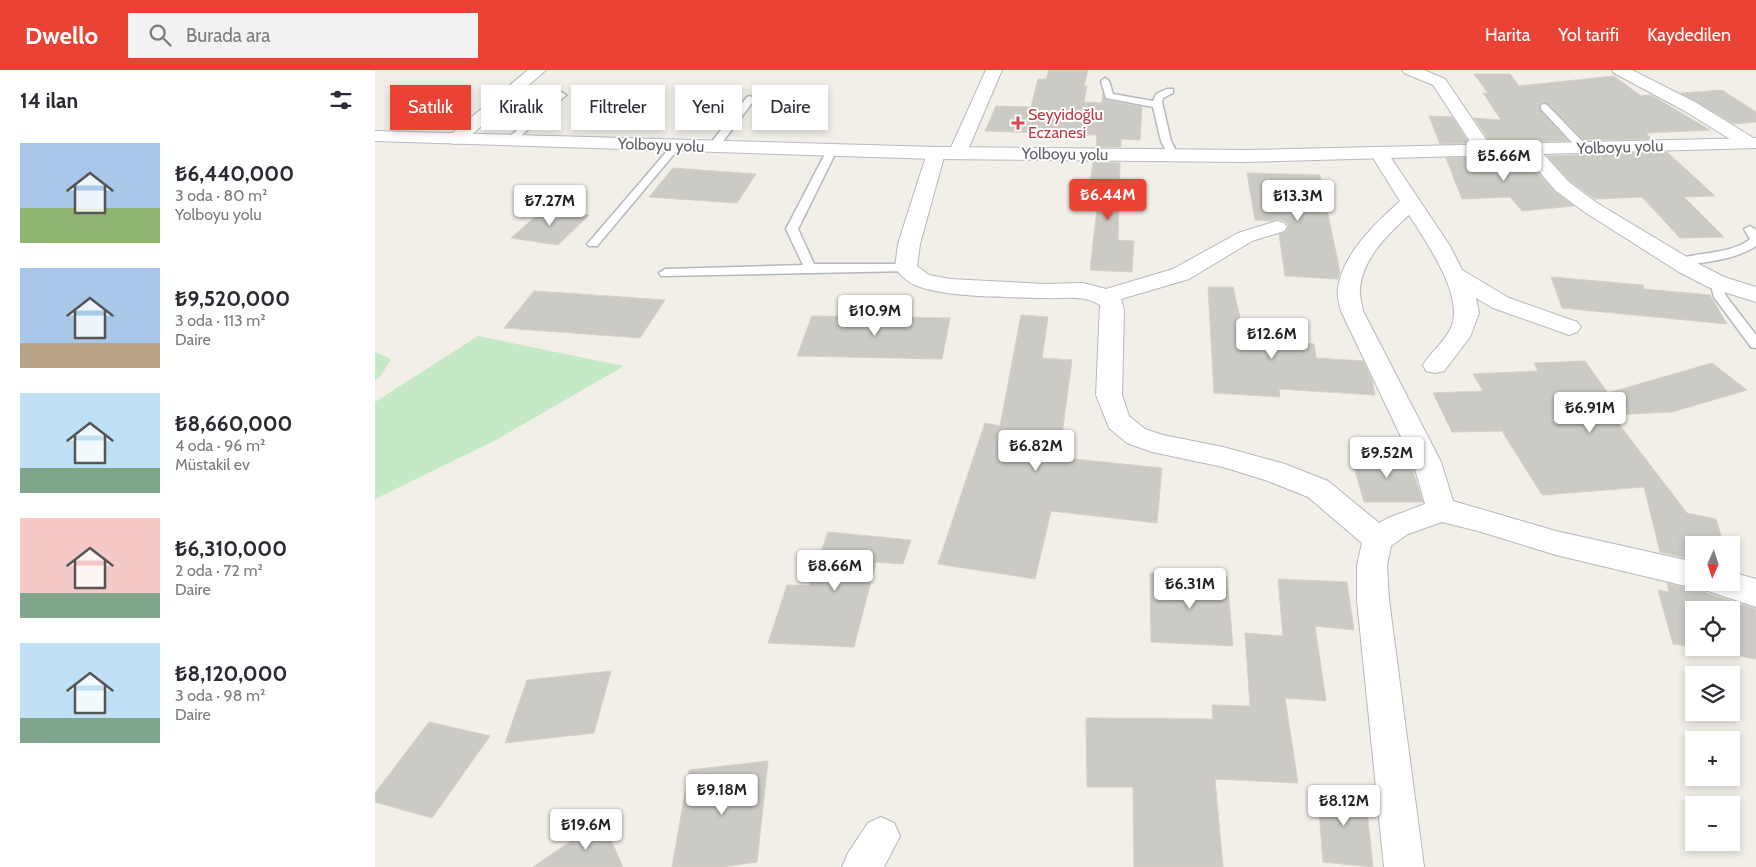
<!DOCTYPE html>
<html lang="tr">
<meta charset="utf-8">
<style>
:root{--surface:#fff;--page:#f2f2f3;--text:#2b2b33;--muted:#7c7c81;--accent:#ea4335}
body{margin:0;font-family:Cabin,sans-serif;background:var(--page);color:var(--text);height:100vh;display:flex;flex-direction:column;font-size:19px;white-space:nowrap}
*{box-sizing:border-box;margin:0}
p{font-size:16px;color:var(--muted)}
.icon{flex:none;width:28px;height:28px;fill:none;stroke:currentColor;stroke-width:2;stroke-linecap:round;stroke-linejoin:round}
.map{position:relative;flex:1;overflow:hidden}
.drawer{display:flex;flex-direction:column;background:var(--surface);width:375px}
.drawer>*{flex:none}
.guide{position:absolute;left:15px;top:15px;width:475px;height:45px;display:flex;gap:10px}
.needle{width:32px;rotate:183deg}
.fabs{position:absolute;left:1310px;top:466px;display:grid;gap:10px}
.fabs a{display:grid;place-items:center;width:55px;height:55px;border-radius:0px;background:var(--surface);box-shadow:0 2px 8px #0003;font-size:25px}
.price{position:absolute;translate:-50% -42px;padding:0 11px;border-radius:5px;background:#fff;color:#222;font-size:16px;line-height:32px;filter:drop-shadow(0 1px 2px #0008)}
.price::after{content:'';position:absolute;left:50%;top:30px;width:15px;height:11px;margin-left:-8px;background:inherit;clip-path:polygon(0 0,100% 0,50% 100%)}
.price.current{background:var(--accent);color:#fff}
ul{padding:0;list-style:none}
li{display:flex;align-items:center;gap:15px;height:125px;padding:0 20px}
li span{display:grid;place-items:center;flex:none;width:140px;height:100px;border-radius:0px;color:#555}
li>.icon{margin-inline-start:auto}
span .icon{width:60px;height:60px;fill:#fffc;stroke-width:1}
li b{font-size:21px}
h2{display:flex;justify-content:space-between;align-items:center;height:60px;padding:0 20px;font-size:21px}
.tag{padding:0 18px;border-radius:0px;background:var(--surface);box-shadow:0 2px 8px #0003;font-size:18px;line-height:45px}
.tag.current{background:var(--accent);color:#fff}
header{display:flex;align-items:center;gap:30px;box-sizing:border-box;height:70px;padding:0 25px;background:var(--accent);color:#fff}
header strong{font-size:24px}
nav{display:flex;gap:28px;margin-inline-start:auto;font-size:18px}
.search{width:350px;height:45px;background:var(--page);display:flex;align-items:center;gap:12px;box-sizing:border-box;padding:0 18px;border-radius:0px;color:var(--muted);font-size:19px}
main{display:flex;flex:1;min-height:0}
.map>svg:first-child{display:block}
.green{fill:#c5e8c5}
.building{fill:#cccac5;stroke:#d6d1c6}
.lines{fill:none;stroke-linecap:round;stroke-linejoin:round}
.service-casing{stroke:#b5b8bc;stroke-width:3}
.minor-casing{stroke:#b5b8bc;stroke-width:2}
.secondary-casing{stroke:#b6babf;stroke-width:2}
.service{fill:#fff;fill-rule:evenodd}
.minor{fill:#fff;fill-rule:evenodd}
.secondary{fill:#fff;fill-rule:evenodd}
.health-dot{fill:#e0444e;stroke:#fff;stroke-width:2}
.labels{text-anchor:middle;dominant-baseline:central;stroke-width:4;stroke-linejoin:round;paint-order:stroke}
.far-health-label{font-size:16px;fill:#be3a42;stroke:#fff;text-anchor:start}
.far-street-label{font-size:16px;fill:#5f6368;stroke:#fff}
</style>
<header>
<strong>Dwello</strong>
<div class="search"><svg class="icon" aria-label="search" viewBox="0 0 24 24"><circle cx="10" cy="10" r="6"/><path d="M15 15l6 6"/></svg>Burada ara</div>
<nav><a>Harita</a><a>Yol tarifi</a><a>Kaydedilen</a></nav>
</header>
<main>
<section class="drawer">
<h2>14 ilan<svg class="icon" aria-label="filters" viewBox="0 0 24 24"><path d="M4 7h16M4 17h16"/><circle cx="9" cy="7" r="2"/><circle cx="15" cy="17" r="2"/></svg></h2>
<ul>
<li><span style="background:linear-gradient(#a9c7e8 65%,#8fb573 0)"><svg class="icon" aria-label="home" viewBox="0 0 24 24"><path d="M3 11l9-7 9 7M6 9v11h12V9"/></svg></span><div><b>₺6,440,000</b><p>3 oda · 80 m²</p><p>Yolboyu yolu</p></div></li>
<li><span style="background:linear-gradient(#a9c7e8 75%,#b9a48a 0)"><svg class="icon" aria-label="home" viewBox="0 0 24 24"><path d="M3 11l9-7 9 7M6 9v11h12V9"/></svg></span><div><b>₺9,520,000</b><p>3 oda · 113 m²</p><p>Daire</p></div></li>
<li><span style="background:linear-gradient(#bfe0f5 75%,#7fa58c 0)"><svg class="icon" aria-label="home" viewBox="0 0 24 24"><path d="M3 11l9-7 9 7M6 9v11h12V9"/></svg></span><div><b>₺8,660,000</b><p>4 oda · 96 m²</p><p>Müstakil ev</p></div></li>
<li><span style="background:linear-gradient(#f6c9c9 75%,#7fa58c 0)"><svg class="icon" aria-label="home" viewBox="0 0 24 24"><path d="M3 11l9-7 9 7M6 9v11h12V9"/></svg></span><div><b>₺6,310,000</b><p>2 oda · 72 m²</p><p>Daire</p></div></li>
<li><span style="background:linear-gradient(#bfe0f5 75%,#7fa58c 0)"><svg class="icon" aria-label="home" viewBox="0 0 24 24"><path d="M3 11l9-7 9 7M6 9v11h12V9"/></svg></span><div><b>₺8,120,000</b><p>3 oda · 98 m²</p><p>Daire</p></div></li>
</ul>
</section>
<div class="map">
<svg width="1381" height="797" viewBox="0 0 1381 797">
<rect width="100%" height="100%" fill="#f1efe8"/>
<!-- green -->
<path class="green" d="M103,266l146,30 -128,74 -121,59v-97z
M0,282l16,7 -11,18 -5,4z"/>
<!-- building -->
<path class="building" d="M674,0h39l-4,16h3l-3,16 18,1 1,-9 3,6 36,7 -2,33 -19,-1v8h-25l1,-12 -112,-4 11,-25 35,1 7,-28h8z
M1099,4h36l9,12 95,-10 27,20 10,-1 59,35 -64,3 6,6 -68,1 -36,-36 -5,-2 -4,2 1,6 28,31 -78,1 -16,-24 27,2 -18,-27h5z
M1347,20l34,22v10l-22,2 -53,-31z
M1054,46l23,1 17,26 -29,1z
M1292,82l48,44 -31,1 40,40 -44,1 -38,-41 -47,2 -25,-18 -23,-25z
M1148,86l31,35 20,15 -52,5 -12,-14 -48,2 -16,-41z
M718,92l27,1 -2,77 16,1 -2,31 -42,-2 7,-62 -10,-1z
M298,98l83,6 -19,29 -88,-6z
M872,103l73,2 20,97 -2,7 -53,-3 -6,-42 6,-2 4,-6 -4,-5 -7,-2 -8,2 -15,-1z
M169,139l45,6 -31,30 -47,-7z
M1176,207l92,8 1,4 66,6 17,29 -165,-16z
M833,217h25l12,52 69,5 2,14 47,3 9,19 3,15 -96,-6 1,8 -66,-4z
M159,221l75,5 56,4 -25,38 -136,-10z
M646,245l27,2 -6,41 30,2 -10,74 7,1 -5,23 98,10 -5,55 -106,-12 -16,68 -97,-15 47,-141 15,3z
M437,246l138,2 -8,41 -145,-3z
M1210,291l23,32 104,-30 35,27 -75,22 -60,3 75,98 29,6 8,26h-30v15l-34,-8 -16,-65 -102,8 -40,-64 -50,1 -19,-39 50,-2 -10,-17 65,-3 -4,-8z
M976,386h57l15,46h-59z
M453,462l83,8 -8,24 -27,-2 -22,85 -86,-4 19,-58 22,1z
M775,503l77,4 6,69 -82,-4z
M903,509l69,3 7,48 -39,-4 11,75 -41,-3 13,85 -83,-4 8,88h-89l-1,-80h-46l-1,-69 127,1 -1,-14 38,1 -5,-73 38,3z
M1292,513l27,7 10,-4 3,7 49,16v50l-62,-11h37v-38h-37v37l-21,-3 -15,-54 11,2z
M236,601l-17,62 -89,10 22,-63z
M54,652l61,14 -58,82 -57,-16v-9z
M393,691l-11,101 -34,5h-51l17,-97z
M942,715l48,6 8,76 -50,-5z
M227,750l21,47h-90z"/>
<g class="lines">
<!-- service casing -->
<g class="service-casing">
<path id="service" d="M730,8l4,3 4,13 40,7 3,-7 11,-5h6v4l-10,5 -1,4 9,39 7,14 -1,2h-8l-8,-16 -8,-34 -47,-9 -5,-17z
M186,22l5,3 -2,2 -50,45h-6v-4z
M375,26l5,3 -37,49h-8v-4l37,-47z
M1169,34l3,1 41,42v4h-8l-39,-42v-4z
M302,72l3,1v4l-83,99h-8l-2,-2 2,-2 85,-99z
M457,77l5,3 -39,79 16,35h92l6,4 -2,3 -249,5 -2,-3 6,-4 138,-4 -17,-36 41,-79z
M1375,156l6,4v16c-21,14 -51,16 -76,20l-6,-4c10,-10 57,-6 76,-23l-6,-10z
M1341,208l4,1 6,17 30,39v13l-5,-1 -37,-50 -4,-15z"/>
</g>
<!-- minor casing -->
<g class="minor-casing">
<path id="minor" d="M153,0h18l-84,73 -6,1 -6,-1 -3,-4 3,-4z
M611,0h16l-35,82 -3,4 -6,2 -6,-2 -3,-4z
M1027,0h22l21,9 49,72 -3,4 -6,1 -6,-1 -46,-70 -29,-12z
M1237,0h20l63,32 60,37 1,7 -7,2 -6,-1 -60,-37 -69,-37z
M1155,75l6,1 33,36 28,21 98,59 29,15 32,10v15l-48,-15 -29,-15 -96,-61 -28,-21 -31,-36 -3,-4 3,-4z
M561,77l6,2 3,4 -25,91 -3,22 12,9 21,4 96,5 37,-1 23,6 67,-20 65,-36 39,-12 7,2 3,4 -3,4 -32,10 -63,38 -68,20 3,11 -2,85 7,21 16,13 18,6 60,12 62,17 43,17 51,42 9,-5 37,-14 -12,-42 -72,-151c-2,-7 -4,-16 -3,-23 5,-35 38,-65 62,-87l-30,-48 3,-4 6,-2 6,2 65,97 12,24 47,28 68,24 4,5 -4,5 -8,3 -8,-3 -68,-24 -17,-10 3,15 -9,24 -26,34 -9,2 -9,-2 -3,-6c8,-13 22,-24 28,-37 14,-32 -25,-86 -42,-113 -21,19 -46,43 -49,73 -1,7 2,16 3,23l78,151 12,39 103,30 138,31v20h37v-10l25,7v28l-48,-16 -3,-7 -11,4 -138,-33 -78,-24 -36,-9 -34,12 -17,12 -4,19 2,35 35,267h-40l-27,-267v-35l5,-22 -54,-46 -40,-16 -45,-14 -71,-15 -25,-9 -18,-15 -13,-33 4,-90c-18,-11 -35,-6 -55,-7 -34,-1 -100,0 -130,-13 -7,-3 -16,-11 -20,-17l3,-24 29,-91 3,-4z
M506,747l13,6 6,13 -16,31h-42l6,-14 20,-30z"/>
</g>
<!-- secondary casing -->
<g class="secondary-casing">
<path id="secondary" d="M0,61l561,16 311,3 509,-12v10l-509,14 -311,-3 -561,-18z"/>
</g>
<!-- service -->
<use href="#service" class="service"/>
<!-- minor -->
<use href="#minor" class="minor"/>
<!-- secondary -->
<use href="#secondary" class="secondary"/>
</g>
<!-- markers -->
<path class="health-dot" d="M640.5 45.5h5v5h5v5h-5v5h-5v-5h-5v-5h5z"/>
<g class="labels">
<!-- far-health labels -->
<g class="far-health-label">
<text x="653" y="44">Seyyidoğlu<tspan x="653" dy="18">Eczanesi</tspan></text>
</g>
<!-- far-street labels -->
<g class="far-street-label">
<text transform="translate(286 75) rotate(2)">Yolboyu yolu</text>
<text transform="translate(1245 77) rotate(-2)">Yolboyu yolu</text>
<text transform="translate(690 84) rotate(1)">Yolboyu yolu</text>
</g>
</g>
</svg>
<div class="fabs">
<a><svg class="needle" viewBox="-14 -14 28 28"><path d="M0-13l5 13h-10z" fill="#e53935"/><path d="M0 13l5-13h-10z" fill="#7c7c81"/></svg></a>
<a><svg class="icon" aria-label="locate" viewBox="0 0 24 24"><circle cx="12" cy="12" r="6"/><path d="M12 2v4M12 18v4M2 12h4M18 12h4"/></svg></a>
<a><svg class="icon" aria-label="layers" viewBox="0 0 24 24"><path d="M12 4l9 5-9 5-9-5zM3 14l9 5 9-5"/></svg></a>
<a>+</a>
<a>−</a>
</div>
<b class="price" style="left:1129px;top:112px">₺5.66M</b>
<b class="price current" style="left:733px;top:151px">₺6.44M</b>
<b class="price" style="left:923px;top:152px">₺13.3M</b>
<b class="price" style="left:175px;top:157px">₺7.27M</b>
<b class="price" style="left:500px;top:267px">₺10.9M</b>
<b class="price" style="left:897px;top:290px">₺12.6M</b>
<b class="price" style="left:1215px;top:364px">₺6.91M</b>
<b class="price" style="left:661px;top:402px">₺6.82M</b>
<b class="price" style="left:1012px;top:409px">₺9.52M</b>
<b class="price" style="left:460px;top:522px">₺8.66M</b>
<b class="price" style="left:815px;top:540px">₺6.31M</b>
<b class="price" style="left:347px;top:746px">₺9.18M</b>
<b class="price" style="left:969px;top:757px">₺8.12M</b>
<b class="price" style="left:211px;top:781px">₺19.6M</b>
<div class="guide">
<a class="tag current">Satılık</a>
<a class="tag">Kiralık</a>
<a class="tag">Filtreler</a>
<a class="tag">Yeni</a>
<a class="tag">Daire</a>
</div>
</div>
</main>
